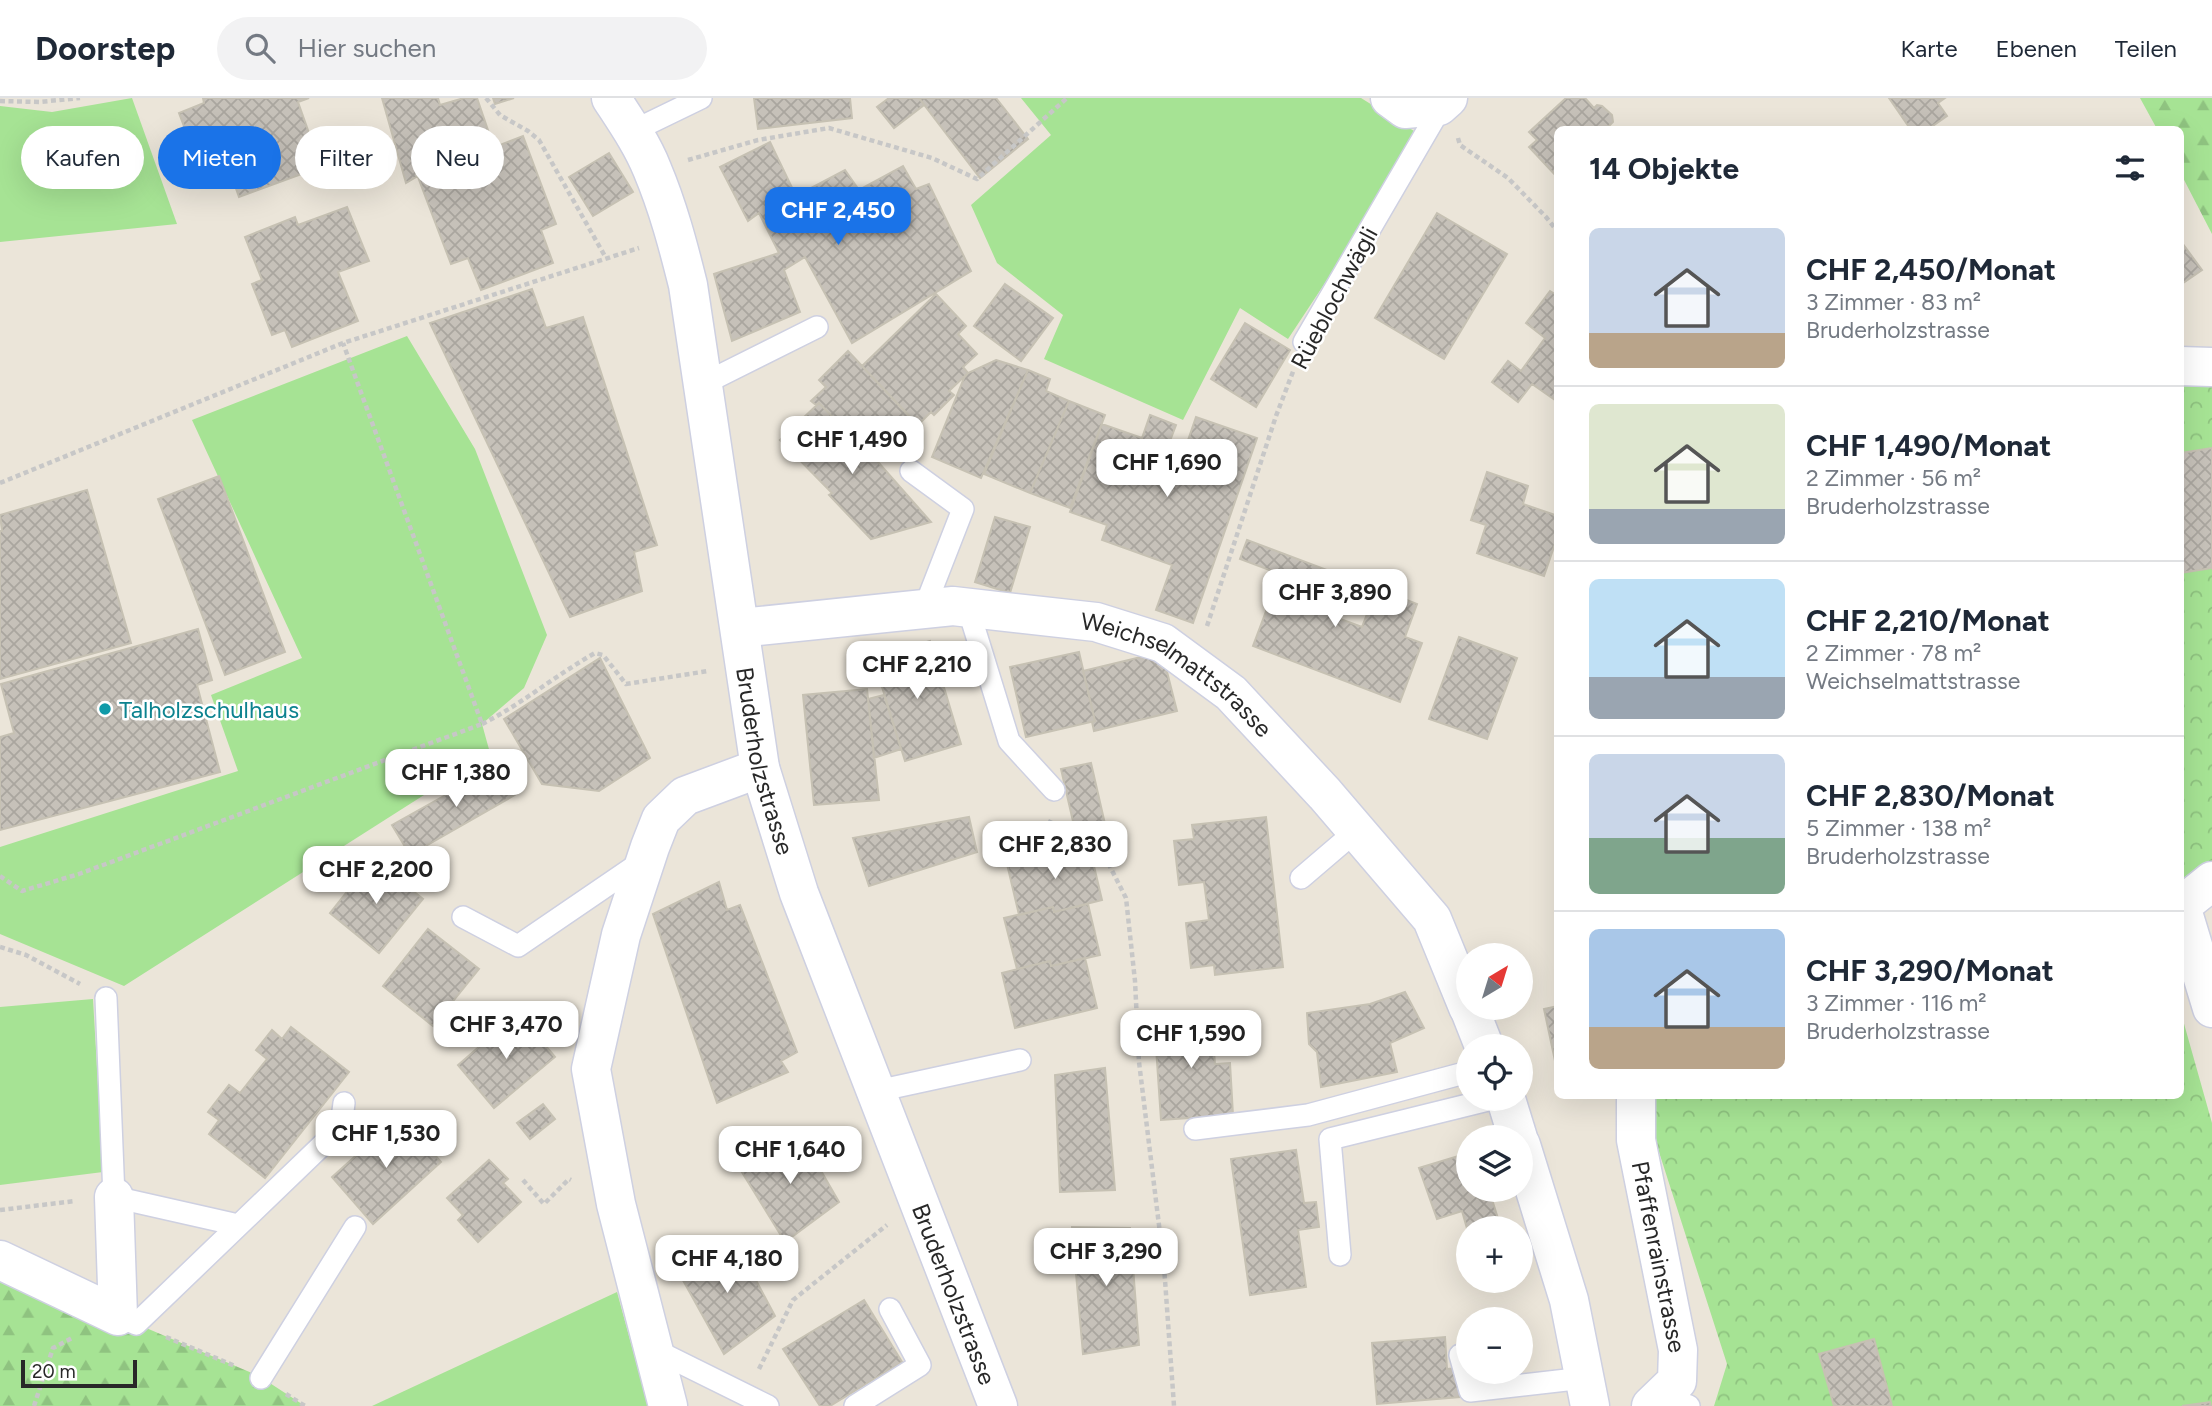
<!DOCTYPE html>
<html lang="de">
<meta charset="utf-8">
<style>
:root{--surface:#fff;--page:#f2f2f3;--text:#1f2937;--muted:#747a83;--line:#e0e1e3;--accent:#1a73e8}
body{margin:0;font-family:Figtree,sans-serif;background:var(--page);color:var(--text);height:100vh;display:flex;flex-direction:column;font-size:26px;white-space:nowrap}
*{box-sizing:border-box;margin:0}
p{font-size:23px;color:var(--muted)}
.icon{flex:none;width:38px;height:38px;fill:none;stroke:currentColor;stroke-width:2;stroke-linecap:round;stroke-linejoin:round}
.map{position:relative;flex:1;overflow:hidden}
.drawer{position:absolute;left:1554px;top:28px;width:630px;height:973px;display:flex;flex-direction:column;background:var(--surface);border-radius:10px;box-shadow:0 7px 28px #0002}
.drawer>*{flex:none}
.hud{position:absolute;left:21px;top:28px;width:665px;height:63px;display:flex;gap:14px}
.needle{width:46px;rotate:38deg}
.buttons{position:absolute;left:1456px;top:845px;display:grid;gap:14px}
.buttons a{display:grid;place-items:center;width:77px;height:77px;border-radius:50%;background:var(--surface);box-shadow:0 7px 28px #0002;font-size:35px}
.scale{position:absolute;left:21px;bottom:18px;width:116px;box-sizing:border-box;padding-left:7px;border:4px solid #282828;border-top:0;font-size:19px;line-height:24px;white-space:nowrap;color:#282828;-webkit-text-stroke:5px #fff;paint-order:stroke}
.price{position:absolute;translate:-50% -60px;padding:0 16px;border-radius:14px;background:#fff;color:#222;font-size:23px;line-height:46px;filter:drop-shadow(0 2px 4px #0008)}
.price::after{content:'';position:absolute;left:50%;top:42px;width:21px;height:16px;margin-left:-10px;background:inherit;clip-path:polygon(0 0,100% 0,50% 100%)}
.price.current{background:var(--accent);color:#fff}
ul{padding:0;list-style:none}
li{display:flex;align-items:center;gap:21px;height:175px;padding:0 35px}
li+li{border-top:2px solid var(--line)}
li span{display:grid;place-items:center;flex:none;width:196px;height:140px;border-radius:10px;color:#555}
li>.icon{margin-inline-start:auto}
span .icon{width:84px;height:84px;fill:#fffc;stroke-width:1}
li b{font-size:30px}
h2{display:flex;justify-content:space-between;align-items:center;height:84px;padding:0 35px;font-size:30px}
.pill{padding:0 24px;border-radius:32px;background:var(--surface);box-shadow:0 7px 28px #0002;font-size:24px;line-height:63px}
.pill.current{background:var(--accent);color:#fff}
header{display:flex;align-items:center;gap:42px;box-sizing:border-box;height:98px;padding:0 35px;background:var(--surface);border-bottom:2px solid var(--line)}
header strong{font-size:33px}
nav{display:flex;gap:38px;margin-inline-start:auto;font-size:24px}
.search{width:490px;height:63px;background:var(--page);display:flex;align-items:center;gap:18px;box-sizing:border-box;padding:0 24px;border-radius:38px;color:var(--muted);font-size:26px}
.map>svg:first-child{display:block}
.grass{fill:#a6e394}
.forest{fill:url(#forest-firs)}
.park{fill:url(#park-crowns)}
.building{fill:url(#building-cross-hatch);stroke:#c6c1b3;stroke-width:2}
.lines{fill:none;stroke-linecap:round;stroke-linejoin:round}
.service-casing{stroke:#ced0e1;stroke-width:24}
.minor-casing{stroke:#ced0e1;stroke-width:41}
.secondary-casing{stroke:#ced0e1;stroke-width:41}
.path{stroke:#c7c7c7;stroke-width:4.5;stroke-dasharray:5 3.5;stroke-linecap:butt}
.service{stroke:#fff;stroke-width:21}
.minor{stroke:#fff;stroke-width:38}
.secondary{stroke:#fff;stroke-width:38}
.culture-dot{fill:#0f9aa8;stroke:#fff;stroke-width:2.5}
.labels{text-anchor:middle;dominant-baseline:central;stroke-width:5;stroke-linejoin:round;paint-order:stroke}
.street-label{font-size:24px;fill:#282828;stroke:#fff}
.culture-label{font-size:24px;fill:#0d838f;stroke:#fff;text-anchor:start}
</style>
<header>
<strong>Doorstep</strong>
<div class="search"><svg class="icon" aria-label="search" viewBox="0 0 24 24"><circle cx="10" cy="10" r="6"/><path d="M15 15l6 6"/></svg>Hier suchen</div>
<nav><a>Karte</a><a>Ebenen</a><a>Teilen</a></nav>
</header>
<div class="map">
<svg width="2212" height="1308" viewBox="0 0 2212 1308">
<defs>
<pattern id="forest-firs" width="22" height="20" patternUnits="userSpaceOnUse" patternTransform="scale(1.75)"><rect width="22" height="20" fill="#a6e394"/><path d="M5 1l3.5 6h-7zM16 11l3.5 6h-7z" fill="#8fc380"/></pattern>
<pattern id="park-crowns" width="20" height="18" patternUnits="userSpaceOnUse" patternTransform="scale(1.75)"><rect width="20" height="18" fill="#a6e394"/><path d="M2 6a3 3 0 1 1 6 0M12 15a3 3 0 1 1 6 0" fill="none" stroke="#8fc380"/></pattern>
<pattern id="building-cross-hatch" width="8" height="8" patternUnits="userSpaceOnUse" patternTransform="scale(1.75)"><rect width="8" height="8" fill="#c6c1b9"/><path d="M0 0l8 8M0 8l8-8" fill="none" stroke="#aaa69f"/></pattern>
</defs>
<rect width="100%" height="100%" fill="#ebe5d9"/>
<!-- grass -->
<path class="grass" d="M132,0l45,126 -177,18v-136l52,6z
M1021,0h340l61,38 -134,203 -48,-31 -57,112 -139,-61 19,-44 -66,-52 -26,-58 80,-70z
M407,238l68,113 72,186 -23,53 -42,36 8,29 -366,233 -124,-52v-87l238,-76 -27,-76 91,-37 -110,-238z
M93,901l10,173 -103,13v-178z
M617,1194l31,114h-276z"/>
<!-- forest -->
<path class="forest" d="M2140,0h72v136l-31,-60 -1,-44 -23,-1z
M0,1162l118,56 141,60 46,30h-305z"/>
<!-- park -->
<path class="park" d="M2181,288l31,1v480l-31,24z
M2181,915l31,110v283h-498l13,-42 -76,-237 1,-31h528z"/>
<!-- building -->
<path class="building" d="M203,0h106l-11,4 23,65 -82,30 -10,-28 -25,10 -25,-66 25,-10z
M382,0h56l2,7 24,-7h13l14,41 -34,17 -2,-2 -49,29z
M493,0h21l-19,6z
M754,0h96l2,20 -94,11z
M889,0h30l5,7 -30,23 -17,-21z
M919,0h77l32,41 -48,39z
M1566,0h19l9,10 3,-3 5,1 10,9 1,7 -4,4 4,4h-55v48l-29,-31 8,-7 -8,-8z
M1889,0h56l-7,5 9,13 -20,14h-16z
M523,38l33,88 -15,6 12,33 -72,27 -13,-32 -17,6 -33,-87z
M770,44l26,54 49,-26 14,20 44,-24 13,23 13,-5 42,87 -119,72 -47,-86 -21,13 16,42 -68,29 -18,-67 65,-21 -20,-40 -11,8 -28,-54z
M609,55l24,39 -40,24 -24,-39z
M347,109l22,54 -31,11 20,49 -66,26 -7,-17 -13,5 -20,-51 10,-4 -17,-43 50,-20 3,8z
M1437,115l70,41 -63,105 -69,-41z
M2180,142l22,30 -22,15z
M1005,186l48,34 -32,43 -47,-35z
M532,191l14,39 37,-11 74,228 -23,7 8,39 -72,26 -140,-294z
M1550,193l8,5v106l-26,-18 -14,18 -26,-20 16,-21 13,10 24,-33 -19,-15z
M936,196l30,32 -8,8 19,20 -14,13 5,6 -19,18 5,4 -20,20 -3,-3 -13,13 -56,-59z
M1245,225l45,27 -34,57 -45,-28z
M848,253l73,78 -20,19 -5,-4 -18,18 -7,-7 -1,1 -51,-53 -3,2 -5,-4 15,-14 -7,-7z
M996,262l32,10 -47,108 -49,-21 32,-79 4,-5z
M1028,272l22,9 -4,12 23,10 -39,92 -46,-19z
M1069,303l36,14 -35,93 -40,-15z
M819,305l51,53 1,-1 7,7 53,60 -60,17 -42,-44 3,-2 -52,-53z
M1150,317l26,10 -6,16 16,5 10,-29 61,21 -64,185 -37,-13 16,-45 -70,-25 5,-15 -37,-13 32,-88 40,14z
M2212,350v120l-32,5v-120z
M1487,374l41,14 -5,18 35,12v19l-14,41 -67,-23 9,-28 -15,-5z
M219,378l66,176 -60,23 -67,-176z
M87,392l44,153 -131,36v-148h2l-2,-16z
M995,419l35,10 -20,66 -35,-11z
M1247,442l80,30 -14,39 49,18 15,-39 40,16 -12,33 17,6 -22,59 -147,-56 27,-72 -40,-15z
M198,531l14,51 -15,5 23,87 -220,58v-93l14,-4 -13,-49z
M1459,539l58,21 -30,81 -58,-20z
M930,543l31,103 -56,17 -32,-103z
M1079,554l16,69 -69,16 -16,-70z
M1162,554l15,59 -83,20 -2,-9 3,-1 -12,-50z
M600,560l50,100 -51,33 -57,-7 -38,-65z
M867,591l12,111 -65,5 -11,-110z
M884,597l17,54 -27,9 -6,-59z
M503,665l17,29 -110,63 -18,-30z
M1091,665l14,61 -30,6 -14,-61z
M969,719l8,35 -108,34 -16,-48z
M1266,719l17,150 -68,8 -1,-10 -23,3 -5,-45 23,-3 -5,-38 -25,3 -5,-44 20,-2 -2,-14z
M1089,747l13,55 -48,12 -1,-5 -34,8 -12,-51z
M373,761l50,40 -44,54 -49,-40z
M719,784l8,28 13,-5 57,147 -16,9 7,11 -71,31 -64,-189z
M1088,806l12,51 -49,11 -1,-5 -33,8 -13,-51 49,-11 1,5z
M428,831l51,40 -46,57 -50,-40z
M1085,860l12,50 -82,20 -13,-55 48,-12 1,5z
M1405,894l19,36 -34,15 7,29 -76,15 -4,-35 -8,-8 -2,-31 63,-9z
M1558,908v69l-14,-66z
M518,915l37,44 -61,51 -36,-43z
M1211,916l4,50 15,-1 3,52 -72,5 -7,-102z
M291,929l58,45 -84,106 -56,-44 10,-14 -11,-8 21,-27 11,8 27,-34 -11,-9 16,-20 10,9z
M1105,970l10,122 -55,2 -5,-117z
M543,1006l12,15 -25,20 -13,-16z
M400,1018l41,46 -68,62 -41,-47z
M798,1033l41,71 -54,40 -45,-73z
M1296,1052l8,53 12,-1 3,25 -21,3 8,57 -56,8 -19,-136z
M1468,1055v37h21l12,38h-33v4l-6,-21 -25,8 -18,-51z
M489,1062l19,19 -5,4 18,19 -43,40 -20,-22 5,-5 -16,-17z
M1072,1129l58,1 9,117 -56,9z
M733,1139l42,79 -51,38 -45,-81z
M864,1202l38,62 -72,44h-10l-37,-57z
M1445,1239l2,32 11,-1 2,29 -83,7 -5,-61z
M1874,1241l18,67h-58l-15,-52z
M2210,1304l1,4h-29z"/>
<g class="lines">
<!-- service casing -->
<g class="service-casing">
<path id="service" d="M633,33l68,-33
M1304,244l140,-240
M703,286l114,-57
M911,373l52,38 -39,100
M968,510l41,133 45,49
M1301,780l55,-47
M463,819l55,29 126,-86
M106,900l8,199 124,28
M877,993l143,-31
M1195,1031l113,-14 160,-43
M1340,1157l-10,-116 162,-40
M118,1218l18,8 205,-197 3,-24
M655,1252l113,56
M1460,1257l10,36 114,-13
M261,1280l94,-151
M1661,1298l28,10
M855,1308l65,-41 -30,-56"/>
</g>
<!-- minor casing -->
<g class="minor-casing">
<g id="minor">
<path d="M1390,0l15,11 34,-3 9,-8"/>
<path d="M2180,268l32,1"/>
<path id="s1" d="M740,530l213,-22 143,16 67,21 68,50 94,101 107,125 36,88"/>
<path d="M2212,783l-31,25 31,102"/>
<path d="M1469,910l15,38"/>
<path id="s2" d="M1636,998v44l42,210 -1,31 -26,25"/>
<path d="M1506,1001l12,39"/>
<path d="M1521,1047l48,155 21,106"/>
<path d="M0,1162l118,56 -4,-119"/>
<path d="M668,1308l-52,-202 -25,-135 30,-134 29,-88 11,-28 24,-23 75,-28"/>
</g>
</g>
<!-- secondary casing -->
<g class="secondary-casing">
<g id="secondary">
<path id="s3" d="M611,0c15,23 31,46 41,71 16,38 26,76 36,116l72,483 39,125 199,513"/>
</g>
</g>
<!-- path -->
<path class="path" d="M486,0l14,17 28,16 11,9 67,118
M0,3l39,1 41,-4
M1458,40l2,7 48,33 38,39 12,15
M688,62l70,-20 71,-12 103,30 45,21 90,-81
M0,385l343,-140 296,-95
M1207,528l69,-210 18,-47
M482,626c40,-20 74,-49 113,-71l8,2 23,29 82,-13
M1048,723l52,26 26,51 9,83 4,81 25,204 10,140
M0,778l22,15 57,-17 403,-150 -139,-381
M0,849l26,8 54,29
M839,1061l18,-10
M523,1082l21,24 25,-25 2,1
M0,1112l75,-9
M166,1239l69,29
M759,1271l34,-69 94,-75
M286,1296l19,12
M34,1308l19,-58 19,-10"/>
<!-- service -->
<use href="#service" class="service"/>
<!-- minor -->
<use href="#minor" class="minor"/>
<!-- secondary -->
<use href="#secondary" class="secondary"/>
</g>
<!-- markers -->
<circle class="culture-dot" cx="105" cy="611" r="7"/>
<g class="labels">
<!-- street labels -->
<g class="street-label">
<text transform="translate(1334 200) rotate(-62)">Rüeblochwägli</text>
<text stroke="none"><textPath href="#s1" startOffset="455">Weichselmattstrasse</textPath></text>
<text stroke="none"><textPath href="#s3" startOffset="686">Bruderholzstrasse</textPath></text>
<text stroke="none"><textPath href="#s2" startOffset="163">Pfaffenrainstrasse</textPath></text>
<text stroke="none"><textPath href="#s3" startOffset="1253">Bruderholzstrasse</textPath></text>
</g>
<!-- culture labels -->
<g class="culture-label">
<text x="119" y="611">Talholzschulhaus</text>
</g>
</g>
</svg>
<div class="buttons">
<a><svg class="needle" viewBox="-14 -14 28 28"><path d="M0-13l5 13h-10z" fill="#e53935"/><path d="M0 13l5-13h-10z" fill="#747a83"/></svg></a>
<a><svg class="icon" aria-label="locate" viewBox="0 0 24 24"><circle cx="12" cy="12" r="6"/><path d="M12 2v4M12 18v4M2 12h4M18 12h4"/></svg></a>
<a><svg class="icon" aria-label="layers" viewBox="0 0 24 24"><path d="M12 4l9 5-9 5-9-5zM3 14l9 5 9-5"/></svg></a>
<a>+</a>
<a>−</a>
</div>
<div class="scale">20 m</div>
<b class="price current" style="left:838px;top:149px">CHF 2,450</b>
<b class="price" style="left:852px;top:378px">CHF 1,490</b>
<b class="price" style="left:1167px;top:401px">CHF 1,690</b>
<b class="price" style="left:1335px;top:531px">CHF 3,890</b>
<b class="price" style="left:917px;top:603px">CHF 2,210</b>
<b class="price" style="left:456px;top:711px">CHF 1,380</b>
<b class="price" style="left:1055px;top:783px">CHF 2,830</b>
<b class="price" style="left:376px;top:808px">CHF 2,200</b>
<b class="price" style="left:506px;top:963px">CHF 3,470</b>
<b class="price" style="left:1191px;top:972px">CHF 1,590</b>
<b class="price" style="left:386px;top:1072px">CHF 1,530</b>
<b class="price" style="left:790px;top:1088px">CHF 1,640</b>
<b class="price" style="left:1106px;top:1190px">CHF 3,290</b>
<b class="price" style="left:727px;top:1197px">CHF 4,180</b>
<div class="hud">
<a class="pill">Kaufen</a>
<a class="pill current">Mieten</a>
<a class="pill">Filter</a>
<a class="pill">Neu</a>
</div>
<section class="drawer">
<h2>14 Objekte<svg class="icon" aria-label="filters" viewBox="0 0 24 24"><path d="M4 7h16M4 17h16"/><circle cx="9" cy="7" r="2"/><circle cx="15" cy="17" r="2"/></svg></h2>
<ul>
<li><span style="background:linear-gradient(#c9d6e8 75%,#b9a48a 0)"><svg class="icon" aria-label="home" viewBox="0 0 24 24"><path d="M3 11l9-7 9 7M6 9v11h12V9"/></svg></span><div><b>CHF 2,450/Monat</b><p>3 Zimmer · 83 m²</p><p>Bruderholzstrasse</p></div></li>
<li><span style="background:linear-gradient(#dfe7d0 75%,#9aa5b1 0)"><svg class="icon" aria-label="home" viewBox="0 0 24 24"><path d="M3 11l9-7 9 7M6 9v11h12V9"/></svg></span><div><b>CHF 1,490/Monat</b><p>2 Zimmer · 56 m²</p><p>Bruderholzstrasse</p></div></li>
<li><span style="background:linear-gradient(#bfe0f5 70%,#9aa5b1 0)"><svg class="icon" aria-label="home" viewBox="0 0 24 24"><path d="M3 11l9-7 9 7M6 9v11h12V9"/></svg></span><div><b>CHF 2,210/Monat</b><p>2 Zimmer · 78 m²</p><p>Weichselmattstrasse</p></div></li>
<li><span style="background:linear-gradient(#c9d6e8 60%,#7fa58c 0)"><svg class="icon" aria-label="home" viewBox="0 0 24 24"><path d="M3 11l9-7 9 7M6 9v11h12V9"/></svg></span><div><b>CHF 2,830/Monat</b><p>5 Zimmer · 138 m²</p><p>Bruderholzstrasse</p></div></li>
<li><span style="background:linear-gradient(#a9c7e8 70%,#b9a48a 0)"><svg class="icon" aria-label="home" viewBox="0 0 24 24"><path d="M3 11l9-7 9 7M6 9v11h12V9"/></svg></span><div><b>CHF 3,290/Monat</b><p>3 Zimmer · 116 m²</p><p>Bruderholzstrasse</p></div></li>
</ul>
</section>
</div>
